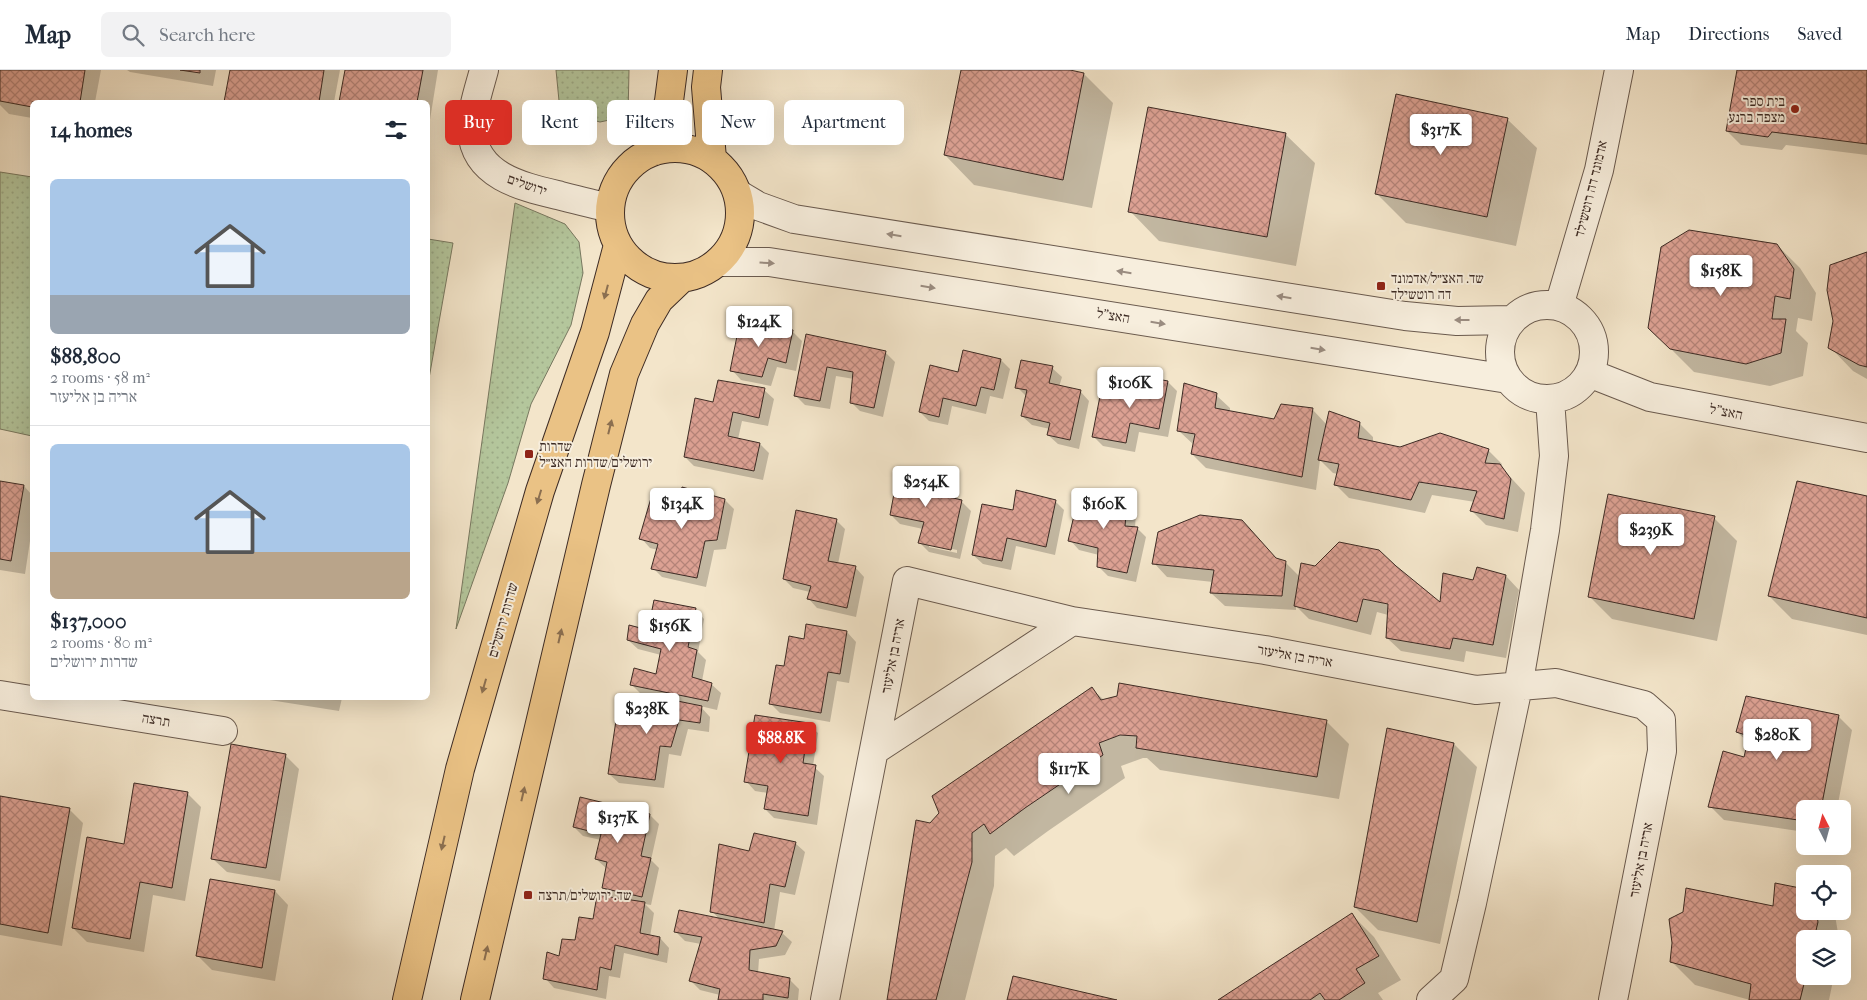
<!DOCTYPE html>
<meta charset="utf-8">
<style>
:root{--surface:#fff;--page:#f2f2f3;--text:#1f2937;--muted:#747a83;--line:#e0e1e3;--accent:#d93025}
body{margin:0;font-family:"IM FELL French Canon","Frank Ruhl Libre",serif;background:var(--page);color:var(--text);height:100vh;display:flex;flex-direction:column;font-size:19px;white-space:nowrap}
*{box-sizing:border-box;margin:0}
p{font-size:16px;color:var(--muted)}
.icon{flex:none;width:28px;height:28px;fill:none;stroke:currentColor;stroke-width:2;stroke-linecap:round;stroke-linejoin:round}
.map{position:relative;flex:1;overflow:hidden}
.side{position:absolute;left:30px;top:30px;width:400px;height:600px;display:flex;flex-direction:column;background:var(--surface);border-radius:8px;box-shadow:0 5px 20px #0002}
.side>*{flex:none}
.hud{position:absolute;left:445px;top:30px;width:475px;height:45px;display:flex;gap:10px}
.needle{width:32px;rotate:354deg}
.controls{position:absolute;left:1796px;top:730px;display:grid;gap:10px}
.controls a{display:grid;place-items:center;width:55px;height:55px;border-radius:8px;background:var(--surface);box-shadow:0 5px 20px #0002;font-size:25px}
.price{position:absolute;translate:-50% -42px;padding:0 11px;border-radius:5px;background:#fff;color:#222;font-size:16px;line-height:32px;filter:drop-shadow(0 1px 2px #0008)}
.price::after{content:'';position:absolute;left:50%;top:30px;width:15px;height:11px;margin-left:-8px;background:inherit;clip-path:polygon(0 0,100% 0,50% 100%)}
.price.active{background:var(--accent);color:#fff}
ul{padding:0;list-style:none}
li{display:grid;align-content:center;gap:10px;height:265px;padding:0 20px}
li+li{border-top:1px solid var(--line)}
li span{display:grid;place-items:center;height:155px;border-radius:8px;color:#555}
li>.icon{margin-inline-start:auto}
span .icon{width:90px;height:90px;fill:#fffc;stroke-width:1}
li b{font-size:21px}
h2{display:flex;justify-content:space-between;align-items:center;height:60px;padding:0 20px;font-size:21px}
.chip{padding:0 18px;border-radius:8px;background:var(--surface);box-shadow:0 5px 20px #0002;font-size:18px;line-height:45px}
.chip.active{background:var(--accent);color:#fff}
header{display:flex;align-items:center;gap:30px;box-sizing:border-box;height:70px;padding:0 25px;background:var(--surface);border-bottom:1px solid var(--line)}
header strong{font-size:24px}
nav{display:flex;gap:28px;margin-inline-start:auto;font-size:18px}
.search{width:350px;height:45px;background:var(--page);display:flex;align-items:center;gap:12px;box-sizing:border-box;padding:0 18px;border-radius:8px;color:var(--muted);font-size:19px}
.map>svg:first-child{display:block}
.park{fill:url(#park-dots);stroke:#787860}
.shadow{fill:#0003;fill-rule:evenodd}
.building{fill:url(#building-cross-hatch);stroke:#3d2b24}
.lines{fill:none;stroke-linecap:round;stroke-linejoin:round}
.minor-casing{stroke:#6a5a4e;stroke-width:30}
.major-casing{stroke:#3d2b24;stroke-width:30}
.minor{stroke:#f7eedd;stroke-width:28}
.major{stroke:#eac285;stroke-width:28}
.oneway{fill:#9a8c80}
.oneway2{fill:#8b6f50}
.poi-dot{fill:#8f2418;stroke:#f7eedd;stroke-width:2}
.labels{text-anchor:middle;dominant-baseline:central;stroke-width:4;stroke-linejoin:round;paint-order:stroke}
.poi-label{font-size:14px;fill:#3d2b24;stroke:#f7eedd;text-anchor:start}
.street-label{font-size:14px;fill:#3d2b24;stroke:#f7eedd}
</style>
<header>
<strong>Map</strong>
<div class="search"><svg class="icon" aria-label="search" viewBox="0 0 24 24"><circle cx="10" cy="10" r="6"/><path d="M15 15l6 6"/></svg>Search here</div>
<nav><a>Map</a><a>Directions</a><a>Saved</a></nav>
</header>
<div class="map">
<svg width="1867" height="930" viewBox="0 0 1867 930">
<defs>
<pattern id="park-dots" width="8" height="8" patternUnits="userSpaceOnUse" patternTransform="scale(1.25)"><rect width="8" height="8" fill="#b4c69c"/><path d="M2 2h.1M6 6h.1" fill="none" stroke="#9caa86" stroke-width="1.8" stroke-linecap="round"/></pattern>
<pattern id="building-cross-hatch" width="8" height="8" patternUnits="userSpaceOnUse" patternTransform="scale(1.25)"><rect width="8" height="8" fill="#dca193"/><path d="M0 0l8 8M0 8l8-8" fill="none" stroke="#b48378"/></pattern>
</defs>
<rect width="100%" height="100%" fill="#f3e5ca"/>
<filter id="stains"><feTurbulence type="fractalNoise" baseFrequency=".004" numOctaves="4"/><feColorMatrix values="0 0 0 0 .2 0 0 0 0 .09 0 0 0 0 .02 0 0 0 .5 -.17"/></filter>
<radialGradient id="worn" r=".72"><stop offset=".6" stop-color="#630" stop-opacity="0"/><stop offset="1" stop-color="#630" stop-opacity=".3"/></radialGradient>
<!-- park -->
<path class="park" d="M556,0h73l-1,46 -28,6 -40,-11z
M0,102l32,5v259l-32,-7z
M515,133l50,21 14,18 4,31 -12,52 -40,79 -23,79 -52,146z
M428,169l25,4 -25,141z"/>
<!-- shadow -->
<path class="shadow" d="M0,0h101l-6,32h-63v16l-23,-4 -9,-9z
M127,0h89l-3,16 -83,-14z
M231,0h109l-6,32h-108z
M346,0h92l-10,62v-30h-88z
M962,0h102l20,4 29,29 -21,105 -118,-23 -29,-30z
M1739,0h128v85l-81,-10 -4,5 -41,-5 -14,-14z
M1507,49l30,29 -21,98 -110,-23 -29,-29z
M1285,64l30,29 -19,103 -137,-25 -29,-30z
M1777,175l23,23 16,25 -4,28 -14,-3 -2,13 12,12 -5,33 -33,10 -76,-14 -44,-44z
M1867,184v125l-14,-8 -23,-24z
M792,261l10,10 -6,30 -19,-4 -6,19 -30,-6 -9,-10z
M807,266l78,16 10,10 -12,55 -23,-6 -9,-9 3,-23 -18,-3 -6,33 -25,-4 -9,-9z
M1001,290l9,9 -7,30 -13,-3 -4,18 -34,-8 -4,19 -19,-4 -9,-9 39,-39z
M1052,298l10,9 -3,10 21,4 9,10 -10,48 -21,-5 -10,-9 2,-6 -18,-4 -10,-9 5,-19 -10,-10z
M1168,312l9,9 -9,46 -29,-5 -4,20 -32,-6 -10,-10 37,-43z
M764,320l10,9 -6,27 -26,-5 -4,18 22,5 9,9 -6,27 -69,-14 -9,-9 29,-53z
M1216,325l14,13v4l45,8 37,-11 15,16 32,-2 14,14v5l27,6 88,2 14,14 -1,3 24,26 -7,39 -32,-7 -14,-14 3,-9 -43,-7 -7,18 -76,-15 -14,-14 3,-10 -5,-1 -13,-13 -4,30 -110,-22 -14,-14 2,-9 -15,-14z
M931,405l10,9 -3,12 23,5 10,10 -11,48 -31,-7 -9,-9 3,-14 -23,-5 -9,-9zM929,474l28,6v3l-28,-6z
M0,412l24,4 8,9v33l-7,46 -25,-4z
M1867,427v138l-75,-16 -23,-23z
M725,430l9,9 -8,40 -12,1 -8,37 -44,-10 -9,-9 5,-18 -8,-2 -9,-10 38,-34z
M1055,431l9,9 -9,45 -39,-9 -5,24 -28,-6 -10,-9 41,-43z
M1126,433l10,9 -1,16h2l9,9 -10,45 -28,-6 -9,-9v-12l-20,-5 -9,-10z
M1714,448l23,23 -20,100 -105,-22 -23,-23z
M836,450l9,9 -7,35 17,3 9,10 -8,40 -39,-9 -9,-10 2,-6 -17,-4 -9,-9z
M1278,490l8,3 14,14 16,-10h79l46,37 33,-22 32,-6 13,14 -13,68 -40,-7 -2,11 -63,-11 -14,-13 1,-23 -11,-3 -6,23 -62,-16 -13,-13v4l-71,-4 -14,-13 2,-11 -46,-5 -13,-14z
M695,539l9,10 -6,33 8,8 -4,21 9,3 10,9 -4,17 -17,-4 10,11 -1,15 -21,-3 -7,27 -12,-2 -5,34 -45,-5 -10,-9 34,-62 2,-17 -4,-1 -9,-9 25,-10 4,-20 -23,-6 -10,-9z
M807,555l40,7 9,10 -7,41 -12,-2 -7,41 -50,-9 -9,-9 34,-63z
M1092,619l12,11 222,21 23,23 -10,55 -179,-29 -13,-12h-4l-22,8 4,12 -77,53 -34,25 -8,-8 -11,8 -1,30 -29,114h-77l42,-175z
M257,628h85l-3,13z
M1838,646l14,14 -15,79h-32v23l-81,-12 -14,-14 35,-48 4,-15 -12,-11z
M808,654l10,9 -5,33 11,10 -7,49 -43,-7 -9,-9 3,-16 -13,-2 -9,-10z
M1454,674l23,23 -37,177 -62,-14 -23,-23z
M285,685l14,14 -19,112 -53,-9 -14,-13z
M188,724l13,13 -16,94 -32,-6 -9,57 -57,-10 -14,-14 52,-83z
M0,728l69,11 14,14 -21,123 -62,-11z
M650,745l9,9 -8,36 8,8 -8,37 -6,-1 9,9 -4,24 10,1 9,10 -2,15 -43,-10 -4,25 -11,-2 -3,23 -52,-11 -9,-10 15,-20 55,-59 -12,-12 3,-19 -10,-9 5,-19 -18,-4 -9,-9z
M795,773l10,9 -10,43 -15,-3 -6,39 8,2 10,9 -7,13 -26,4 -1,14 32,7 9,9 -1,11h-79l1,-5 -20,-5 -9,-9 10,-37 -16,-3 -9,-9 44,-12 -8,-9 38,-59z
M1805,820v21h27l3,4 4,24h-34v37h29l-5,24h-79l-55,-15 -23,-23z
M275,821l13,14 -13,76 -63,-11 -14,-14z
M1351,844l23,23 27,43 -23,13 5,7h-162z"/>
<!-- building -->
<path class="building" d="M0,0h85l-5,32h-48v5l-32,-6z
M180,0h20v3z
M230,0h94l-5,32h-95z
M345,0h78l-6,32h-78z
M961,0h109l14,3 -21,107 -119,-25z
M1737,0h130v74l-95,-12 -4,5 -42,-6z
M1396,24l112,24 -21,99 -112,-23z
M1148,37l138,26 -19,104 -139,-25z
M1689,160l88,14 17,25 -4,30 -15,-3 -3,23h14l-5,34 -35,11 -76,-15 -22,-21 13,-81z
M1867,182v115l-8,-2 -31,-17 5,-27 -6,-31 3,-25z
M740,251l53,9 -7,33 -18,-5 -6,19 -32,-6z
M806,264l80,17 -12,57 -24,-5 3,-31 -26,-5 -7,34 -26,-5z
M963,280l38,9 -7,31 -13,-3 -5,19 -33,-8 -4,19 -20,-5 11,-47 28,7z
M1021,290l32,6 -4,17 32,7 -11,50 -23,-5 3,-12 -29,-7 6,-26 -12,-2z
M1135,305l33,6 -9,48 -29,-6 -4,20 -34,-6 10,-51 28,6z
M718,310l47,8 -6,30 -26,-6 -5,24 32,7 -6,28 -70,-14 11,-59 18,4z
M1184,313l33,10 -2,15 59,11 7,-15 32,4 -11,69 -111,-23 4,-20 -18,-3z
M1329,341l31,11 -2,16 42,9 40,-14 49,16 -4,14 15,1 11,15 -7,40 -34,-8 7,-20 -58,-9 -8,18 -77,-15 5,-21 -21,-4z
M899,397l33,7 -5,18 35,8 -11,50 -33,-7 6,-21 -34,-7z
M0,411l24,4 -13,76 -11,-2z
M1797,411l70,15v122l-99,-22z
M682,417l43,12 -8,41 -12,1 -8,37 -46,-9 7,-25 -19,-5 12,-41 27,5z
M1016,420l40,10 -10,47 -39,-9 -5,23 -30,-6 10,-51 31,6z
M1080,420l47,12 -2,24 13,1 -11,46 -30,-6 1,-19 -30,-7z
M1608,424l107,22 -21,103 -106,-22z
M796,440l41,9 -9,42 28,5 -9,42 -40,-9 4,-13 -28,-7z
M1200,445l42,5 34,38 10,3 -4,35 -72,-3 4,-23 -62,-6 6,-32z
M1339,472l40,8 17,16 44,36 3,-29 30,7 4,-13 29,8 -13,70 -40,-7 -3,11 -64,-11 2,-34 -25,-5 -6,23 -63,-16 7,-43 14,3z
M654,530l42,8 -8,39 9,3 -5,27 20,6 -4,18 -78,-16 4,-17 22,6 5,-25 -34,-9 2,-15 19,5z
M806,554l41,7 -7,43 -12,-2 -7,41 -52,-9 7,-39 8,1 5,-30 15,3z
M1119,613l208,37 -10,57 -181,-29 1,-12 -17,-1 -21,8 4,12 -78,53 -35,26 -6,-10 -12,9v29l-36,138h-49l29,-180 14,3 9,-10 -7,-17 160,-109 9,13 16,-4z
M643,624l59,12 -2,17 -21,-3 -8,27 -11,-1 -5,34 -47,-6 10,-67 24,3z
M1746,626l93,19 -18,94h-16v12l-97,-14 15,-56 21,6 5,-21 -13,-4z
M755,645l54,8 -6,40 13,2 -8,51 -44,-7 4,-23 -24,-4z
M1387,658l67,15 -37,179 -63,-15z
M231,674l55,10 -20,114 -55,-9z
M134,713l54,9 -16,96 -32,-6 -10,57 -58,-11 15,-91 37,7z
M0,726l70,12 -22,125 -48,-9z
M580,727l70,17 -9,42 10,2 -9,39 -40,-9 5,-26 -12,-3 6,-25 -28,-7z
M754,763l42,9 -11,45 -15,-3 -6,39 -54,-11 9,-68 30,7z
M210,809l65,11 -13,78 -66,-12z
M1775,813l30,6v22h11l2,11 -4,17h-9v37h1l-6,24h-51l2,-16 -81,-22 2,-19 -3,-24 14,-7 3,-24 87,18z
M597,825l48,7 -5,31 20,4 -2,18 -43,-10 -4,25 -11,-3 -3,23 -54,-11 4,-27 12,4 3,-17 13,1 4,-23 14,2z
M679,840l104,21 -7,15 -26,4 -1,20 41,8 -2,20 -25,-4v6h-45l2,-11 -31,-8 13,-44 -28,-5z
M1352,843l27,43 -23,13 9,14 -26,17h-14l-5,-7 -10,7h-92z
M1013,906l104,24h-110z"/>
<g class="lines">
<!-- minor casing -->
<g class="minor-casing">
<path id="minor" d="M484,0c-5,19 -13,41 -12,61 3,46 52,56 89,65 16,4 32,8 49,12
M738,124l20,12 36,13 611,97 52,5 54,-1
M719,192h50l739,117
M1500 282a47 47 0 1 1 94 0a47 47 0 1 1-94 0Z
M1559,236l40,-136 20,-100
M1589,303l61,24 217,41
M1072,551l193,29 211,40 80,-7 88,22 17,15 1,31 -49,249
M0,625l223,36
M825,930l82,-419 165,40 -197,129
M1431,930l23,-21 18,-76 46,-216 27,-157 9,-74 -4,-57"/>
</g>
<!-- major casing -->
<g class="major-casing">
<path id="major" d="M708,0l-2,17 6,72
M610 143a65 65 0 1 1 130 0a65 65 0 1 1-130 0Z
M655,81l14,-50 4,-31
M407,930l53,-231 80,-278 55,-159 23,-87
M475,930l121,-515 28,-111 21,-50 14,-24 23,-22"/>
</g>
<!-- minor -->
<use href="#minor" class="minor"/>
<!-- major -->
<use href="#major" class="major"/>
</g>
<!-- one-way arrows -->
<defs><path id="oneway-solid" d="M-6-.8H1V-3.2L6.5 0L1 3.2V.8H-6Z" transform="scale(1.25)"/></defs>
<g class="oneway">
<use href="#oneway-solid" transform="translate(894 165) rotate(-171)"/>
<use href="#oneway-solid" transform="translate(767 193) rotate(4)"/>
<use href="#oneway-solid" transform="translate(1124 202) rotate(-171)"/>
<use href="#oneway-solid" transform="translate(928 217) rotate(9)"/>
<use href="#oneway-solid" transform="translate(1284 227) rotate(-171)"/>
<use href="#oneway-solid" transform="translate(1462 250) rotate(180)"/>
<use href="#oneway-solid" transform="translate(1158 253) rotate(9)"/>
<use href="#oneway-solid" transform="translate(1318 279) rotate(9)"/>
</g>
<g class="oneway2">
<use href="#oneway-solid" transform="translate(606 222) rotate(105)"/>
<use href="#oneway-solid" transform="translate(610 357) rotate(-76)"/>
<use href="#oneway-solid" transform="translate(539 427) rotate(107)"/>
<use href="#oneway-solid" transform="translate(560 566) rotate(-77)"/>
<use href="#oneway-solid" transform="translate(484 616) rotate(106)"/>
<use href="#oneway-solid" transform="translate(523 724) rotate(-77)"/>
<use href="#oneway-solid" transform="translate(443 773) rotate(103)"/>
<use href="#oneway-solid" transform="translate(486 883) rotate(-77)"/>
</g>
<!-- markers -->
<g class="poi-dot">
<circle cx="1795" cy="39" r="5"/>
<rect x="1376" y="211" width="10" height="10" rx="2.5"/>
<rect x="524" y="379" width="10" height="10" rx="2.5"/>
<rect x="523" y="820" width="10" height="10" rx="2.5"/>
</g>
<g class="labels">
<!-- poi labels -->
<g class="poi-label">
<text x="1785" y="31" text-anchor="end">בית ספר<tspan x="1785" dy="16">מצפה ברנע</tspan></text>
<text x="1391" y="208">שד. האצ״ל/אדמונד<tspan x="1391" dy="16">דה רוטשילד</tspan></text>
<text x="539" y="376">שדרות<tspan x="539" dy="16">ירושלים/שדרות האצ״ל</tspan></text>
<text x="538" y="825">שד. ירושלים/תרצה</text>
</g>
<!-- street labels -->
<g class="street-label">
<text transform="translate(527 115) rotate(19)">ירושלים</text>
<text transform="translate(1591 119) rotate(-76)">אדמונד דה רוטשילד</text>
<text transform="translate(1113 246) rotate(9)">האצ"ל</text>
<text transform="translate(1726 342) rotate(11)">האצ"ל</text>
<text transform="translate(503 550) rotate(-74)">שדרות ירושלים</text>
<text transform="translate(893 586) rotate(-79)">אריה בן אליעזר</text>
<text transform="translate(1295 586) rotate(10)">אריה בן אליעזר</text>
<text transform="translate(156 650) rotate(9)">תרצה</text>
<text transform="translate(1641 790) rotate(-79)">אריה בן אליעזר</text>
</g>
</g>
<rect width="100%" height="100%" filter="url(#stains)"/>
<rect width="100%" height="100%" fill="url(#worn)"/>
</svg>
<div class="controls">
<a><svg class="needle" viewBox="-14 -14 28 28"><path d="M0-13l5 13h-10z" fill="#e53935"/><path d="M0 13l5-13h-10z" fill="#747a83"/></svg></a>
<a><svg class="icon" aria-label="locate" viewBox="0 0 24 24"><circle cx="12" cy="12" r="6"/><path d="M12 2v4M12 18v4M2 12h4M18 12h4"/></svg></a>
<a><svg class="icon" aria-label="layers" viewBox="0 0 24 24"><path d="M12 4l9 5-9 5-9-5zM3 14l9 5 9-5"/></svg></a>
</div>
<b class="price" style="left:1441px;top:86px">$317K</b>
<b class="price" style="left:1721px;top:227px">$158K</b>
<b class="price" style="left:759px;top:278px">$124K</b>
<b class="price" style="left:1130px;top:339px">$106K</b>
<b class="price" style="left:926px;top:438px">$254K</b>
<b class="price" style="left:682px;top:460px">$134K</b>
<b class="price" style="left:1104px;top:460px">$160K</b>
<b class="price" style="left:1651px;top:486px">$239K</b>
<b class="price" style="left:670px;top:582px">$156K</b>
<b class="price" style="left:647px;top:665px">$238K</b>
<b class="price" style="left:1777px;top:691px">$280K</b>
<b class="price active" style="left:781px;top:694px">$88.8K</b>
<b class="price" style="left:1069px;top:725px">$117K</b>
<b class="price" style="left:618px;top:774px">$137K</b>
<div class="hud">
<a class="chip active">Buy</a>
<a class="chip">Rent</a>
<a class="chip">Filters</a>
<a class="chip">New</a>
<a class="chip">Apartment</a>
</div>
<section class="side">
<h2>14 homes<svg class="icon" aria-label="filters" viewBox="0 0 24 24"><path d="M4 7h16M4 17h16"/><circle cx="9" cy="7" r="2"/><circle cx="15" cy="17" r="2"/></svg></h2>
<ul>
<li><span style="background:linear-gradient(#a9c7e8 75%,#9aa5b1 0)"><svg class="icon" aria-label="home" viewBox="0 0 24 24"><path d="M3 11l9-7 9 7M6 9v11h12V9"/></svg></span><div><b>$88,800</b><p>2 rooms · 58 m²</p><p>אריה בן אליעזר</p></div></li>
<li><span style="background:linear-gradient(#a9c7e8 70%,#b9a48a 0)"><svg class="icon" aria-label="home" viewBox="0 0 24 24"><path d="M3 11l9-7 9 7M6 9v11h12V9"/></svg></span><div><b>$137,000</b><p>2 rooms · 80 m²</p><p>שדרות ירושלים</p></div></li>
</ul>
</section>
</div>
